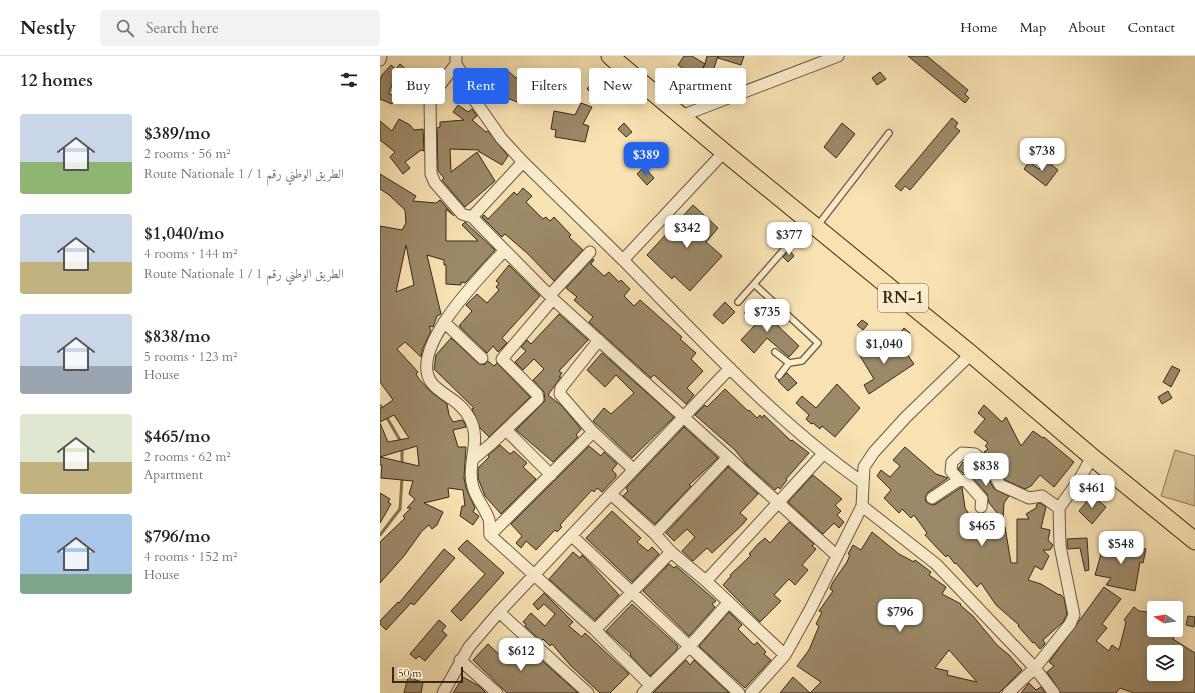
<!DOCTYPE html>
<meta charset="utf-8">
<style>
:root{--surface:#fff;--page:#f2f2f2;--text:#202124;--muted:#757577;--line:#e0e0e0;--accent:#2563eb}
body{margin:0;font-family:Cardo,Amiri,serif;background:var(--page);color:var(--text);height:100vh;display:flex;flex-direction:column;font-size:15px;white-space:nowrap}
*{box-sizing:border-box;margin:0}
p{font-size:13px;color:var(--muted)}
.icon{flex:none;width:22px;height:22px;fill:none;stroke:currentColor;stroke-width:2;stroke-linecap:round;stroke-linejoin:round}
.map{position:relative;flex:1;overflow:hidden}
.side{display:flex;flex-direction:column;background:var(--surface);width:380px}
.side>*{flex:none}
.guide{position:absolute;left:12px;top:12px;width:380px;height:36px;display:flex;gap:8px}
.needle{width:26px;rotate:282deg}
.tools{position:absolute;left:767px;top:545px;display:grid;gap:8px}
.tools a{display:grid;place-items:center;width:36px;height:36px;border-radius:4px;background:var(--surface);box-shadow:0 2px 10px #0003;font-size:20px}
.scale{position:absolute;left:12px;bottom:10px;width:71px;box-sizing:border-box;padding-left:4px;border:2px solid #382918;border-top:0;font-size:11px;line-height:14px;white-space:nowrap;color:#382918;-webkit-text-stroke:3px #faeccd;paint-order:stroke}
.price{position:absolute;translate:-50% -34px;padding:0 9px;border-radius:8px;background:#fff;color:#222;font-size:13px;line-height:26px;filter:drop-shadow(0 1px 2px #0008)}
.price::after{content:'';position:absolute;left:50%;top:24px;width:12px;height:9px;margin-left:-6px;background:inherit;clip-path:polygon(0 0,100% 0,50% 100%)}
.price.current{background:var(--accent);color:#fff}
ul{padding:0;list-style:none}
li{display:flex;align-items:center;gap:12px;height:100px;padding:0 20px}
li span{display:grid;place-items:center;flex:none;width:112px;height:80px;border-radius:4px;color:#555}
li>.icon{margin-inline-start:auto}
span .icon{width:48px;height:48px;fill:#fffc;stroke-width:1}
li b{font-size:17px}
h2{display:flex;justify-content:space-between;align-items:center;height:48px;padding:0 20px;font-size:17px}
.chip{padding:0 14px;border-radius:4px;background:var(--surface);box-shadow:0 2px 10px #0003;font-size:14px;line-height:36px}
.chip.current{background:var(--accent);color:#fff}
header{display:flex;align-items:center;gap:24px;box-sizing:border-box;height:56px;padding:0 20px;background:var(--surface);border-bottom:1px solid var(--line)}
header strong{font-size:19px}
nav{display:flex;gap:22px;margin-inline-start:auto;font-size:14px}
.search{width:280px;height:36px;background:var(--page);display:flex;align-items:center;gap:10px;box-sizing:border-box;padding:0 14px;border-radius:4px;color:var(--muted);font-size:15px}
main{display:flex;flex:1;min-height:0}
.map>svg:first-child{display:block}
.green{fill:#d7c398;stroke:#887658}
.lines{fill:none;stroke-linecap:round;stroke-linejoin:round}
.stream{stroke:#847255;stroke-width:3}
.building{fill:#9c8968;stroke:#382918;fill-rule:evenodd}
.service-casing{stroke:#68573e;stroke-width:8}
.minor-casing{stroke:#68573e;stroke-width:13}
.primary-casing{stroke:#382918;stroke-width:19}
.service{stroke:#faeccd;stroke-width:5.5}
.minor{stroke:#faeccd;stroke-width:11}
.primary{stroke:#f8e2b2;stroke-width:17}
.labels{text-anchor:middle;dominant-baseline:central;stroke-width:4;stroke-linejoin:round;paint-order:stroke}
.shield{fill:#faeccd;stroke:#72644e;stroke-width:1}
.shield-label{font-size:16px;font-weight:bold;fill:#382918}
</style>
<header>
<strong>Nestly</strong>
<div class="search"><svg class="icon" aria-label="search" viewBox="0 0 24 24"><circle cx="10" cy="10" r="6"/><path d="M15 15l6 6"/></svg>Search here</div>
<nav><a>Home</a><a>Map</a><a>About</a><a>Contact</a></nav>
</header>
<main>
<section class="side">
<h2>12 homes<svg class="icon" aria-label="filters" viewBox="0 0 24 24"><path d="M4 7h16M4 17h16"/><circle cx="9" cy="7" r="2"/><circle cx="15" cy="17" r="2"/></svg></h2>
<ul>
<li><span style="background:linear-gradient(#c9d6e8 60%,#8fb573 0)"><svg class="icon" aria-label="home" viewBox="0 0 24 24"><path d="M3 11l9-7 9 7M6 9v11h12V9"/></svg></span><div><b>$389/mo</b><p>2 rooms · 56 m²</p><p>Route Nationale 1 / الطريق الوطني رقم 1</p></div></li>
<li><span style="background:linear-gradient(#c9d6e8 60%,#c2b280 0)"><svg class="icon" aria-label="home" viewBox="0 0 24 24"><path d="M3 11l9-7 9 7M6 9v11h12V9"/></svg></span><div><b>$1,040/mo</b><p>4 rooms · 144 m²</p><p>Route Nationale 1 / الطريق الوطني رقم 1</p></div></li>
<li><span style="background:linear-gradient(#c9d6e8 65%,#9aa5b1 0)"><svg class="icon" aria-label="home" viewBox="0 0 24 24"><path d="M3 11l9-7 9 7M6 9v11h12V9"/></svg></span><div><b>$838/mo</b><p>5 rooms · 123 m²</p><p>House</p></div></li>
<li><span style="background:linear-gradient(#dfe7d0 60%,#c2b280 0)"><svg class="icon" aria-label="home" viewBox="0 0 24 24"><path d="M3 11l9-7 9 7M6 9v11h12V9"/></svg></span><div><b>$465/mo</b><p>2 rooms · 62 m²</p><p>Apartment</p></div></li>
<li><span style="background:linear-gradient(#a9c7e8 75%,#7fa58c 0)"><svg class="icon" aria-label="home" viewBox="0 0 24 24"><path d="M3 11l9-7 9 7M6 9v11h12V9"/></svg></span><div><b>$796/mo</b><p>4 rooms · 152 m²</p><p>House</p></div></li>
</ul>
</section>
<div class="map">
<svg width="815" height="637" viewBox="0 0 815 637">
<rect width="100%" height="100%" fill="#f8e2b2"/>
<filter id="stains"><feTurbulence type="fractalNoise" baseFrequency=".005" numOctaves="4"/><feColorMatrix values="0 0 0 0 .2 0 0 0 0 .09 0 0 0 0 .02 0 0 0 .5 -.17"/></filter>
<radialGradient id="worn" r=".72"><stop offset=".6" stop-color="#630" stop-opacity="0"/><stop offset="1" stop-color="#630" stop-opacity=".3"/></radialGradient>
<!-- green -->
<path class="green" d="M795,394l20,6v50l-34,-10z"/>
<g class="lines">
<!-- stream -->
<path class="stream" d="M0,349l4,6
M6,360l15,26
M22,410v-18
M0,479l20,-26 2,-31"/>
</g>
<!-- building -->
<path class="building" d="M304,0h8l13,8 2,-8h11l-5,15 -10,-3 2,-4 -9,13 -18,-12z
M339,0h25l-3,9 -23,-7z
M528,0h19l41,34 -3,4 4,4 -4,5z
M20,8l26,23 -7,9 -15,-13 -11,-2 -4,13 6,2 -3,8 -12,-5v-19l2,-5 9,-10 5,4z
M128,15l8,7h8l-7,24 -25,-10z
M500,16l6,7 -9,6 -5,-7z
M212,27l8,8 -5,5 -8,-7z
M201,47l11,4 -9,17 6,2 -4,16 -30,-5 1,-7 -5,-1 3,-18 21,4z
M78,49l10,7 4,-3 5,7 -5,4 14,12 2,-1 20,25 -6,9 -24,-14 1,-1 -29,-1 1,23 26,-20 18,29 -30,26 -23,-27 2,-2 -6,-7 -1,-43 3,-1v-5l24,-2 -11,-8z
M572,62l6,5 -3,4 5,4 -50,59 -5,-4 -4,5 -6,-5z
M19,63l11,6 4,5 9,-1 1,22 -3,-1 -16,12 5,6 -7,6 -13,-17 5,-5 -15,-12v-19l12,10z
M244,67l8,9 -6,5 -8,-8z
M462,67l13,11 -19,24 -12,-11z
M665,104l13,10 -12,16 -22,-17 5,-7 10,7z
M264,111l10,11 -7,7 -10,-11z
M0,118l36,22 -3,5 23,2 4,-3 14,16 -8,-7v32h32l-16,-16 3,-3 30,28 -30,33 -4,-1v3l-15,-1v-19h-2v-5l-17,-5 14,59 -4,2 -4,11 -4,-1 2,5 -8,17 -2,9 -16,-15 -8,7 21,23 -2,2 3,5 11,12 17,13 2,11 4,7 9,-2 2,2 2,5 -13,3 5,17h8l-2,31 2,10 9,20 -2,4 6,4 -6,9 -13,-9 2,-10h3l-2,-16 -15,-2 1,9 -25,6 19,9 -6,13 -5,4 -3,-4 -7,6 -18,25 -24,27v-41l25,-24 -2,-2 8,-8h-4l8,-9 -6,-5 4,-13 -32,-3 1,-13h-2v-8l39,9 -2,-20 -37,11v-34l8,19 21,-4 -15,-23 -14,7v-13l13,-9 -13,-18v-156l22,4 4,-7 -1,-13 -17,-16 -8,-5zM26,189l8,40 -18,7z
M143,132l9,8 -6,6 17,17 3,-2 4,4 4,-4 17,18 -2,2 14,13 -29,31 -26,-27 -23,-20 -3,3 -20,-20 2,-2 4,4 26,-27 3,3z
M313,149l25,23 -12,14 16,14 -32,35 -16,-15 -2,3 -25,-24z
M409,194l5,6 -6,6 -5,-5z
M213,203l1,1 -3,4 13,12 5,-4 10,10 2,-2 9,9 -6,7 10,10 6,-6 42,37 -2,2 16,14 -5,6 12,12 -16,17 7,7 -8,9 -32,-29 -3,3 -62,-56 4,-5 -19,-17 3,-3 -11,-9z
M129,209l31,31 -38,42 5,5 -9,9 -5,-6 -6,7 -27,-26 1,-1h-2l13,-15 -6,-6 11,-11 10,9 12,-13 -3,-3 3,-4 -3,-2z
M345,246l10,10 -12,12 -10,-9z
M373,246l46,44 -10,11 -22,-19 -13,15 -13,-13 15,-16 -12,-11z
M179,258l29,26 -29,31 3,2 -3,4h2l-13,18 14,11 19,23 -5,6 2,2 -25,25 -37,-32 29,-29 -1,-9 -11,-12 11,-11 -10,-10 -11,11 -8,-8 11,-11 -5,-4 6,-7 4,4z
M482,264l6,4 -5,6 -6,-5z
M524,272l6,5 -4,6 -7,-5z
M71,282l27,25 6,2 4,-4 6,5 3,-3 33,34 -41,40 -9,-9 -8,-19 2,-1 -40,-39 2,-14z
M491,286l9,16 20,-14 14,20 -45,30 -5,-9 10,-6 -17,-28z
M222,297l72,64 -42,41 -39,-37 11,-13 7,6 23,-21 -18,-18 -11,12 -18,-17z
M792,310l8,4 -9,17 -8,-5z
M407,317l10,10 -9,8 -10,-10z
M457,328l23,24 -25,29 -13,-11 -2,3 -7,-6 -2,1 -5,-5 3,-4 -13,-12 6,-7 14,12z
M345,333l23,22 1,-1 8,8 3,-3 2,3 2,-3 27,26 1,-1 17,13 -23,26 1,1 -7,9 -2,-2 -3,3 -29,-26 -11,-14 -40,-35 10,-10 2,2z
M788,335l4,7 -10,6 -4,-7z
M604,349l18,17 4,-5 15,29 12,-15 10,7 1,-1 30,25 -20,25 -14,-12 -9,11 -6,3 -20,-9 -10,-19 -11,-9 4,-3 -3,-3 3,-3 -14,-11 11,-13 -7,-6z
M304,371l34,31 -29,27 2,1 -36,38 -32,-28 5,-5 -2,-3z
M120,389l10,9 4,-3 13,12 -4,4 13,12 -35,35 -16,-18 -7,-18v-10l11,-11 -1,-2z
M209,390l12,10 3,-4 13,12 -5,6 4,4v3l-14,15 -5,-4 -3,4 -2,-2 -32,35 2,2 -5,5 -2,-2 -19,20 -10,-9 -5,7 -5,-5 6,-7 -11,-12z
M525,391l31,27 12,4 -20,14 -3,6 1,4 6,3 4,-1 26,-17 3,21 9,14 5,-9 4,1 22,13 6,36h6v-44h12l-3,-5 10,-6 1,-4 3,-1 6,4 -5,21 9,2 -2,10 5,5 -3,5h-7l6,6 -7,14 -7,-4 -7,14 13,4 18,11 1,-1 4,4 3,16 -4,8 -20,18 2,4 -5,5 -6,-7 -1,1 -15,-17 1,-1 -23,-20 -15,-22 -4,4 -21,-24 -1,1 -7,-9 -2,2 -7,-7 -14,-15 2,-2 -13,-18 -3,3 -9,-9 -3,4 -15,-15 7,-8 -14,-14 4,-6 9,7 10,-11 -7,-6z
M591,405l13,9 10,19 15,7 -5,7 -1,17 -14,-17 -2,-9 -16,-18 -8,-3 -5,-4 5,-7 4,4z
M348,411l30,27 -18,19 7,6 -5,6 -30,28 -5,-5 -14,13 -11,-10 13,-14 -8,-8 -13,12 -8,-8z
M433,419l29,24 -7,6 6,6 -4,4 7,7 -5,6 -5,-5 -11,11 -35,-32z
M0,437l10,6 -2,3 3,2 -11,19z
M712,439l14,12 -14,17 -13,-13z
M232,455l29,27 -4,4 11,9 4,-4 7,7 -27,28 -46,-44z
M409,466l25,22 -2,2 4,3 -14,16 6,5 -13,15 -6,-6 -15,16 7,6 -21,21 -37,-37 8,-9 -1,-1 16,-15 5,-5 -2,-1 10,-11 6,-5 5,5z
M492,476l27,22 15,8 1,-2 16,12 -2,3 17,12 -4,7 19,10 -1,1 13,11 24,29 12,10 13,15 -23,23h-189l11,-11 -24,-16 12,-16 10,-24 -3,-2 6,-12 -3,-1 14,-20 -3,-2 3,-7 14,-20 3,-7 -2,-1 5,-9 8,5zM569,594l1,1 27,31 -30,-7 1,-4 -13,-3z
M707,482l2,32 -4,1 -5,-23 -12,1 -1,-10z
M87,484l37,33 -43,48 -10,-10 34,-37 -27,-25z
M725,484l41,9 -3,14 -3,-1 -5,29 -29,-6 5,-7 -16,-3z
M64,493l11,9 -41,47 -3,-2 -25,27 -6,-6v-3l18,-19 1,1z
M193,496l7,6 2,-3 6,6 31,34 -24,25 -46,-41z
M289,508l5,4 2,-2 40,35 -4,3 3,3 -26,29 -46,-45z
M724,531l17,12 -19,25 5,4 -11,13 13,10 3,-6 7,5 7,-28 -2,-2 10,-13 5,4 15,2v17h21l-2,9 22,14v40h-61l-14,-5 -4,5h-55l-14,-21 7,-6 -5,-4zM774,596h22v22h-7l-2,3 -13,-3z
M164,537l29,29 -4,4 13,11 3,-4 44,41 -19,19h-10l-30,-28 -18,-21 -2,2 -7,-7 -2,2 -16,-15 1,-2 -3,-2 8,-9 14,13 10,-12 -11,-10 -6,6 -5,-6z
M252,548l46,42 -2,5 -26,25 -20,-21 1,-1 -25,-23z
M349,556l13,13 -4,4 16,16 3,-3 9,10 -2,2 7,6 -26,28 -46,-42z
M808,560l7,1 -1,10 -8,-2z
M59,564l7,6 -4,5 5,4 -22,26 -6,-5 -3,3 -6,-5z
M139,584l59,53h-71l-34,-33 15,-16 15,14z
M306,604l4,5 4,-5 35,33h-76z
M29,617l6,2v5l8,2 -2,11h-17z
M83,621l16,9 7,7h-33z
M413,621l17,16h-30z
M649,627l7,7 5,-3 4,6h-24z"/>
<g class="lines">
<!-- service casing -->
<g class="service-casing">
<path id="service" d="M438,169l71,-92
M374,228l54,-62
M358,246l16,-18 64,59 -16,18 -13,2
M395,296l14,11 -10,13"/>
</g>
<!-- minor casing -->
<g class="minor-casing">
<path id="minor" d="M76,0v8l-26,34 1,76 4,9 27,31 10,3 81,82 283,256
M0,4l1,-4
M76,8l16,26 1,8 28,40 22,24 100,98
M301,60l157,-60
M344,96l-101,108c74,75 152,161 239,222
M92,161l51,-55
M124,195c-21,23 -96,97 -73,131 9,13 29,17 39,37 12,22 -4,45 3,68 3,11 11,20 15,30 3,5 1,12 2,18l105,95 55,55
M170,239l40,-43
M64,266l38,36
M219,284l-38,48 -1,6 33,38 40,37
M126,374l45,45
M93,403l18,-15 47,-45 -1,-5 -35,-35 51,-60
M579,424l7,1 16,18 -1,8
M231,438l44,40 16,18 35,29 79,74
M552,442l27,-18 -8,-9 1,-9 10,-9 13,1 14,11 11,20 29,13 13,-2 17,12
M482,450l74,58 99,104 19,25
M275,478l73,-77
M110,479l103,-103
M192,480l167,157
M326,525l117,-127
M119,556l89,81
M215,574l76,-78
M80,604l37,33
M63,637l26,-46 30,-35 231,-244
M263,637l46,-46 40,-45
M371,637l34,-38 26,-47 51,-102 2,-39 10,-15 32,-35 65,-63
M628,637l27,-25 35,-44 4,-9 -14,-69 -1,-38 20,-28 13,-23"/>
</g>
<!-- primary casing -->
<g class="primary-casing">
<path id="primary" d="M230,0l114,96 247,202 121,103 103,84"/>
</g>
<!-- service -->
<use href="#service" class="service"/>
<!-- minor -->
<use href="#minor" class="minor"/>
<!-- primary -->
<use href="#primary" class="primary"/>
</g>
<g class="labels">
<!-- shield labels -->
<rect class="shield" x="498" y="228" width="50" height="28" rx="3"/>
<g class="shield-label">
<text x="523" y="242">RN-1</text>
</g>
</g>
<rect width="100%" height="100%" filter="url(#stains)"/>
<rect width="100%" height="100%" fill="url(#worn)"/>
</svg>
<div class="tools">
<a><svg class="needle" viewBox="-14 -14 28 28"><path d="M0-13l5 13h-10z" fill="#e53935"/><path d="M0 13l5-13h-10z" fill="#757577"/></svg></a>
<a><svg class="icon" aria-label="layers" viewBox="0 0 24 24"><path d="M12 4l9 5-9 5-9-5zM3 14l9 5 9-5"/></svg></a>
</div>
<div class="scale">50 m</div>
<b class="price" style="left:662px;top:116px">$738</b>
<b class="price current" style="left:266px;top:120px">$389</b>
<b class="price" style="left:307px;top:193px">$342</b>
<b class="price" style="left:409px;top:200px">$377</b>
<b class="price" style="left:387px;top:277px">$735</b>
<b class="price" style="left:504px;top:309px">$1,040</b>
<b class="price" style="left:606px;top:431px">$838</b>
<b class="price" style="left:712px;top:453px">$461</b>
<b class="price" style="left:602px;top:491px">$465</b>
<b class="price" style="left:741px;top:509px">$548</b>
<b class="price" style="left:520px;top:577px">$796</b>
<b class="price" style="left:141px;top:616px">$612</b>
<div class="guide">
<a class="chip">Buy</a>
<a class="chip current">Rent</a>
<a class="chip">Filters</a>
<a class="chip">New</a>
<a class="chip">Apartment</a>
</div>
</div>
</main>
